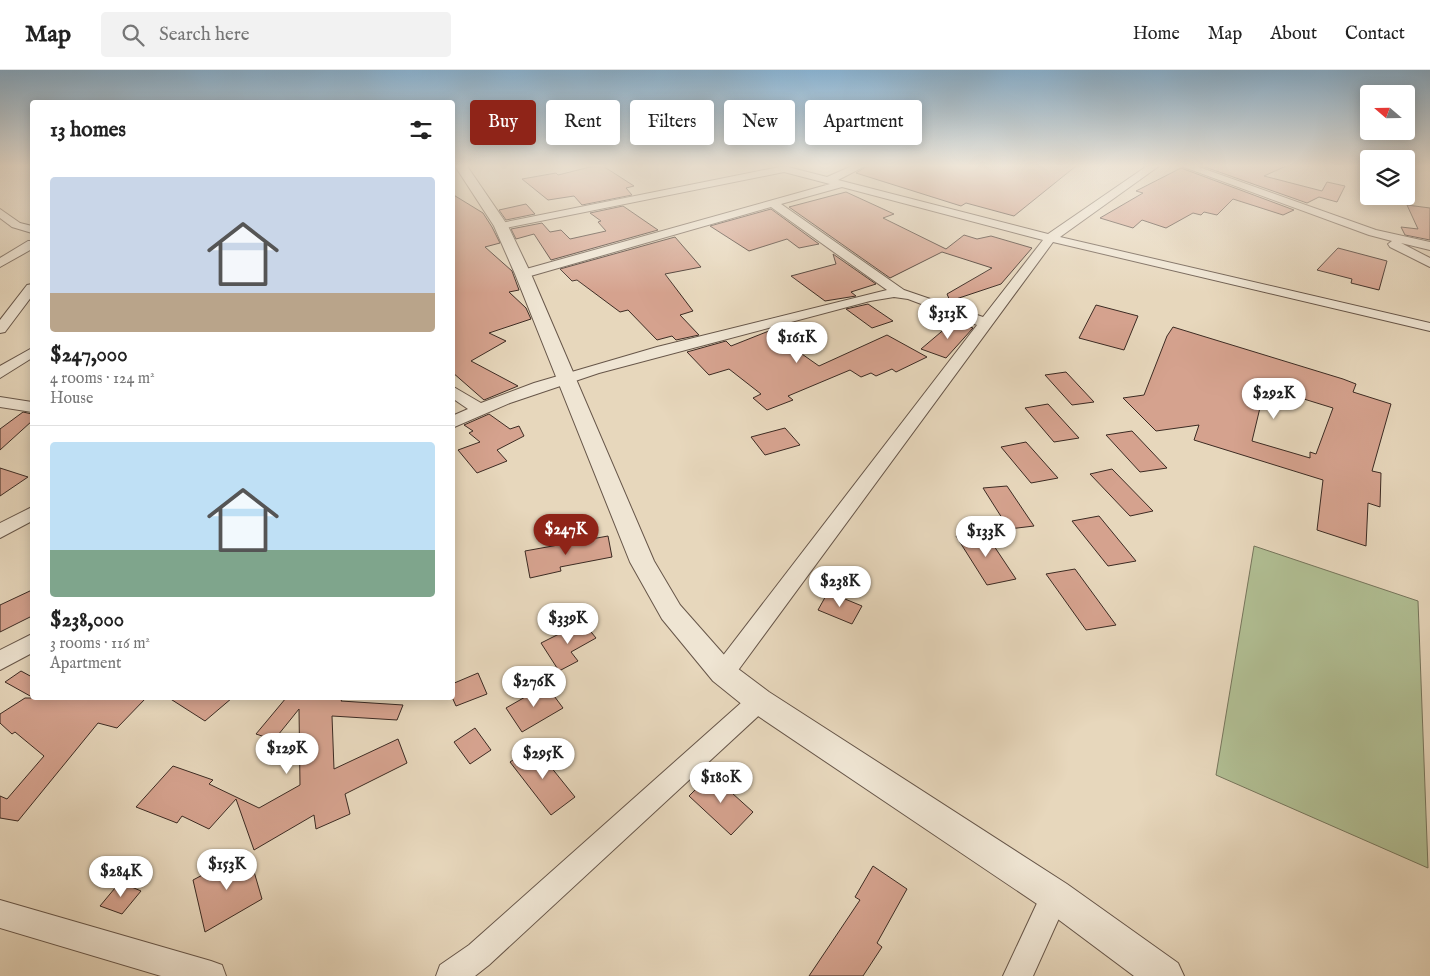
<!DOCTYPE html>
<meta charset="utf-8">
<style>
:root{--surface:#fff;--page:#f2f2f2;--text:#222;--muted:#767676;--line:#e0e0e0;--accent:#8f2418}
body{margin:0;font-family:"IM FELL English",serif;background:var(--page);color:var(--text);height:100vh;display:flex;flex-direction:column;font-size:19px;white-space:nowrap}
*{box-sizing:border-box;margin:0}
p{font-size:16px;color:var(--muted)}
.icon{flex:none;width:28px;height:28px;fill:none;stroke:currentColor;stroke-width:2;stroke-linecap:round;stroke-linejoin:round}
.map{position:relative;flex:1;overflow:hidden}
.sheet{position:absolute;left:30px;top:30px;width:425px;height:600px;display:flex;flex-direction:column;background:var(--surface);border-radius:5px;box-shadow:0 2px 12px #0003}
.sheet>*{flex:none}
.banner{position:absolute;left:470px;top:30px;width:475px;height:45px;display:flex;gap:10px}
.needle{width:32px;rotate:290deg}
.buttons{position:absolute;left:1360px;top:15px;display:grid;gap:10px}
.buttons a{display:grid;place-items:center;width:55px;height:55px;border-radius:5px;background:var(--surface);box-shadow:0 2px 12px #0003;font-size:25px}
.price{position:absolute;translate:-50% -42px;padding:0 11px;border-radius:18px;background:#fff;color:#222;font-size:16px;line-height:32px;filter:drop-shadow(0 1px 2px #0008)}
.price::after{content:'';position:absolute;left:50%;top:30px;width:15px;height:11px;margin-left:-8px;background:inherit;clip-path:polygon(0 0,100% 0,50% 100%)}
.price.on{background:var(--accent);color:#fff}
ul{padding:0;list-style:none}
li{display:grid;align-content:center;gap:10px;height:265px;padding:0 20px}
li+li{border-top:1px solid var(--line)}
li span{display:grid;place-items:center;height:155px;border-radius:5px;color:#555}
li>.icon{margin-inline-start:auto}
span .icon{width:90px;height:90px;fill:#fffc;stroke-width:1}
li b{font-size:21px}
h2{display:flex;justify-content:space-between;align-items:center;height:60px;padding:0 20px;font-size:21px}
.chip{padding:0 18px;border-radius:5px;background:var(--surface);box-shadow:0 2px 12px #0003;font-size:18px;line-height:45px}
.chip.on{background:var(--accent);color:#fff}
header{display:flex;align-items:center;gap:30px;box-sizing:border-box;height:70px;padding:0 25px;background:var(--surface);border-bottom:1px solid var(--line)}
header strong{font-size:24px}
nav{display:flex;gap:28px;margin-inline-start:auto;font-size:18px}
.search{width:350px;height:45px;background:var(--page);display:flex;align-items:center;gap:12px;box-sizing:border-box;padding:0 18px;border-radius:5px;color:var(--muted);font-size:19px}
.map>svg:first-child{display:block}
.green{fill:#b1bf94;stroke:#76755c}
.building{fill:#d5a28e;stroke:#3c2b23;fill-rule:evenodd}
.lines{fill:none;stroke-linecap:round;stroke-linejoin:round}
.minor-casing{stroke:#675649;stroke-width:2}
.tertiary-casing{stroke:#675649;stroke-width:2}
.minor{fill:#efe5d3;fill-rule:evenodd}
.tertiary{fill:#efe5d3;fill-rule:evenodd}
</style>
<header>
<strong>Map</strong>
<div class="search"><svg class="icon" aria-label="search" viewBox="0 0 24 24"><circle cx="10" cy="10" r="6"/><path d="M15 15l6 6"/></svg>Search here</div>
<nav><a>Home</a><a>Map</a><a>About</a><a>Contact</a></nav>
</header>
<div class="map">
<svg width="1430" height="906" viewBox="0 0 1430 906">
<rect width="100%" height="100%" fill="#e7d7bc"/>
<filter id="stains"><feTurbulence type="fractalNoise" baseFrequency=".004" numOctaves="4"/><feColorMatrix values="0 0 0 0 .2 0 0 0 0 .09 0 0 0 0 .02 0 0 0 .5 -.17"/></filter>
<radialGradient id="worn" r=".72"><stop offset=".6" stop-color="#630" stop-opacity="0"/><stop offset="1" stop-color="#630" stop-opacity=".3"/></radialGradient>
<!-- green -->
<path class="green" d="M1254,476l164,55 10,267 -212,-93z"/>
<!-- building -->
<path class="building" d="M594,96h9l31,20 -8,2 6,7 -50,10 -8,-9 -26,4 -26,-21 34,-6 2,2z
M867,96h209l-62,50 -48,-13 -5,3 -105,-33z
M1202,96h84l-22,10 58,15 5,-9 18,4 -8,16 -18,-5 -12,6z
M1181,98l113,42 -11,5 -50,-16 -16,16 -13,-3 -3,3 -8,-2 -27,15 -24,-8 -9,8 -33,-10 43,-25 -7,-2z
M846,122l48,22 -11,4 63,31 18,-14 13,4 14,-3 41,12 -31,36 -51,17 -3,-7 45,-26 -50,-16 -52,26 -101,-71z
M452,124l31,19 9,14 8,16 -15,4 27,24 7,19 -10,2 17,16 5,11 -42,14 17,8 -35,20 47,25 -34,14 -32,-28z
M526,134l9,10 -29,6 -7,-10z
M1407,135l23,3v32l-25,-5 -4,-8 17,2z
M623,136l35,24 -107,30 -17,-26 -18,5 -5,-10 31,-6 8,9 11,-2 9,9 36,-8 -8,-9 3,-1 -11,-8z
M771,139l48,35 -20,4 -12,-9 -38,12 -39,-25z
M675,167l26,30 -36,7 28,37 -13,4 19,20 -23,5 -4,-4 -15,4 -29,-30 -8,2 -43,-32 -5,1 -12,-12z
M1338,178l49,13 -8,29 -28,-7 1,-4 -35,-9z
M833,184l43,30 -25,8 5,4 -31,5 -34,-25 45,-12z
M868,234l25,17 -21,7 -26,-19z
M1096,235l42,11 -14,34 -45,-12z
M954,251l19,7 -27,30 -25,-9z
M779,257l14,9 -11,4 37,26 68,-31 40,22 -31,15 -4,-3 -16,7 -5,-3 -10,4 -11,-7 -62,26 5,4 -26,10 -14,-12 8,-4 -32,-25 -20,6 -22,-23 39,-11 5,5z
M1173,257l170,52 13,5 -3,8 38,12 -19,67 9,2 -1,34 -12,-4 -2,43 -49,-16 6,-50 -129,-40 5,-15 -43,6 -33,-33 21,-3 23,-59zM1265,317l68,21 -17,46 -6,-2v6l-58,-17z
M1066,302l28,30 -22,3 -27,-30z
M1048,334l31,34 -25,4 -29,-34z
M23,342l9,2v7l-32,29v-21z
M489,344l21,15 9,-3 5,10 -27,14 10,11 -30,12 -19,-23 22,-8 -11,-9 4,-2 -9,-6z
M785,358l15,17 -35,10 -14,-18z
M1132,361l35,37 -27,4 -34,-37z
M1026,372l32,36 -27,5 -30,-36z
M0,398l28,9 -28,19z
M1112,399l41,42 -23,5 -40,-42z
M1007,416l27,40 -25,3 -26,-41z
M1099,446l37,45 -28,5 -36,-45z
M984,461l32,48 -29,6 -31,-49z
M608,466l4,21 -52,10 1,4 -31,7 -5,-27z
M1075,499l41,56 -30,5 -40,-56z
M32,520v26l-32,16v-27z
M828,522l34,14 -10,18 -34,-14z
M583,552l13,16 -25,14 7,9 -19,10 -18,-28z
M21,601l11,6v20l-27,-15z
M478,603l9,21 -31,12 -4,-9v-13z
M546,615l17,23 -41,24 -16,-24z
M25,628h121l-29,30 -19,-5 -80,98 -18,-3v-22l7,3 37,-43 -29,-24 -3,2 -12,-11v-9z
M169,628h63l-27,23z
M286,628h57l-2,3 62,4 -6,15 -65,-4 2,53 64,-30 9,24 -62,31 5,20 -34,15 -2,-14 -60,35 -18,-51 -27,30 -27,-13 -5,7 -41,-16 37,-41 40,14 -4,4 50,24 41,-23 -1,-76 -25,31 -18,-6z
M475,658l16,22 -21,14 -16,-22z
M534,676l41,51 -24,18 -41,-53z
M711,704l42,38 -22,23 -42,-39z
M248,781l14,48 -57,33 -12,-52z
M873,796l34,23 -30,54 5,4 -19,29h-54l51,-76 -5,-3z
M120,812l21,9 -19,23 -22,-8z"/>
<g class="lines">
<!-- minor casing -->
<g class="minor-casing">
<path id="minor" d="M784,96l43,11 25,-11h13l-27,14 210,54 99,-68h12l-99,71 370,86v8l-377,-89 -322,438 -8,2 -8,-2 -3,-7 3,-7 262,-341 -69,-26 -14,-2 -24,4 -271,72 -89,30 -58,25v-12l16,-7 -16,-11v-12l29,17 53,-20 123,-36 230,-57 -116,-83 -244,70 -4,1 -6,-4 2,-3 311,-87 -46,-12 -283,57 -6,-3 6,-3zM842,117l201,53 -60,77 -79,-27 -123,-86z
M1181,96h15l180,64 54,12v8l-29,-7 29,15v9l-40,-20 -2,-3 4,-3 -23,-6z
M0,139l20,14 12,3v7l-20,-6 -12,-9z
M28,171h4v8l-32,18v-9z
M32,214v12l-27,36 -5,1v-13l27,-35z
M32,278v10l-32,20v-12z
M0,327l32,5v10l-32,-5z
M32,437v14l-32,17v-15z
M32,564v19l-32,17v-20z
M759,621l8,3 4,7 -4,7 -278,257 -14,11h-39l4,-11 29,-20 282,-251z
M1055,812l10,4 4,10 -36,80h-30l42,-90z
M0,830l211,61 11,4 4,11h-65l-161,-48z"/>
</g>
<!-- tertiary casing -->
<g class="tertiary-casing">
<path id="tertiary" d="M455,96h12l41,60 23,48 123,287 26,44 53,60 36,27 298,192 111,79 6,13h-50l-91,-68 -294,-198 -36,-29 -51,-62 -32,-57 -115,-288 -21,-48z"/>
</g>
<!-- minor -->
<use href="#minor" class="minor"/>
<!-- tertiary -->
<use href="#tertiary" class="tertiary"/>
</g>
<!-- sky -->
<linearGradient id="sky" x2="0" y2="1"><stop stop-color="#89b5d6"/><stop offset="0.43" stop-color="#f4ede1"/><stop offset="1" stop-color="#f4ede1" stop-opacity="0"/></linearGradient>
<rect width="1430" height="223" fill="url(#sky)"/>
<rect width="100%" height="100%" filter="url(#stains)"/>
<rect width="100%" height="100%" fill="url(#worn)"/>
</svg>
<div class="buttons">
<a><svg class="needle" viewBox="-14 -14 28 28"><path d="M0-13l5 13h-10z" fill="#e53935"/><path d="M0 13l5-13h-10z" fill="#767676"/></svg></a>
<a><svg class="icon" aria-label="layers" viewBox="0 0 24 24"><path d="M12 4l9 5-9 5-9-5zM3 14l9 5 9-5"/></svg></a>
</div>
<b class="price" style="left:948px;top:270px">$313K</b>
<b class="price" style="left:797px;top:294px">$161K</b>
<b class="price" style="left:1274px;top:350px">$292K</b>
<b class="price on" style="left:566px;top:486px">$247K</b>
<b class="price" style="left:986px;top:488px">$133K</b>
<b class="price" style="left:840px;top:538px">$238K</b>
<b class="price" style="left:568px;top:575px">$339K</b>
<b class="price" style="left:534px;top:638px">$276K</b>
<b class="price" style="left:287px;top:705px">$129K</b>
<b class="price" style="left:543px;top:710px">$295K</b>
<b class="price" style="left:721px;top:734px">$180K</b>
<b class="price" style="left:227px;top:821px">$153K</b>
<b class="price" style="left:121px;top:828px">$284K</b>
<div class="banner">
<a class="chip on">Buy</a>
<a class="chip">Rent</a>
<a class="chip">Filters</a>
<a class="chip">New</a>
<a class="chip">Apartment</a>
</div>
<section class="sheet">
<h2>13 homes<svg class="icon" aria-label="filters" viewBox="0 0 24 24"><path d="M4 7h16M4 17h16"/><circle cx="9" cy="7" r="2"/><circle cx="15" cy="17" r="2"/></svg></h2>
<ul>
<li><span style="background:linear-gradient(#c9d6e8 75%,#b9a48a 0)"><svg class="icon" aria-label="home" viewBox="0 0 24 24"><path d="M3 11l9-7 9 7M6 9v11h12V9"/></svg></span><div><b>$247,000</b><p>4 rooms · 124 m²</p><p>House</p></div></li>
<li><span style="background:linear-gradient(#bfe0f5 70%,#7fa58c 0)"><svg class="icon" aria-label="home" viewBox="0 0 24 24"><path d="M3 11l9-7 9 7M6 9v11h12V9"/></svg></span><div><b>$238,000</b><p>3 rooms · 116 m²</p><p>Apartment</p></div></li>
</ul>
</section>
</div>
